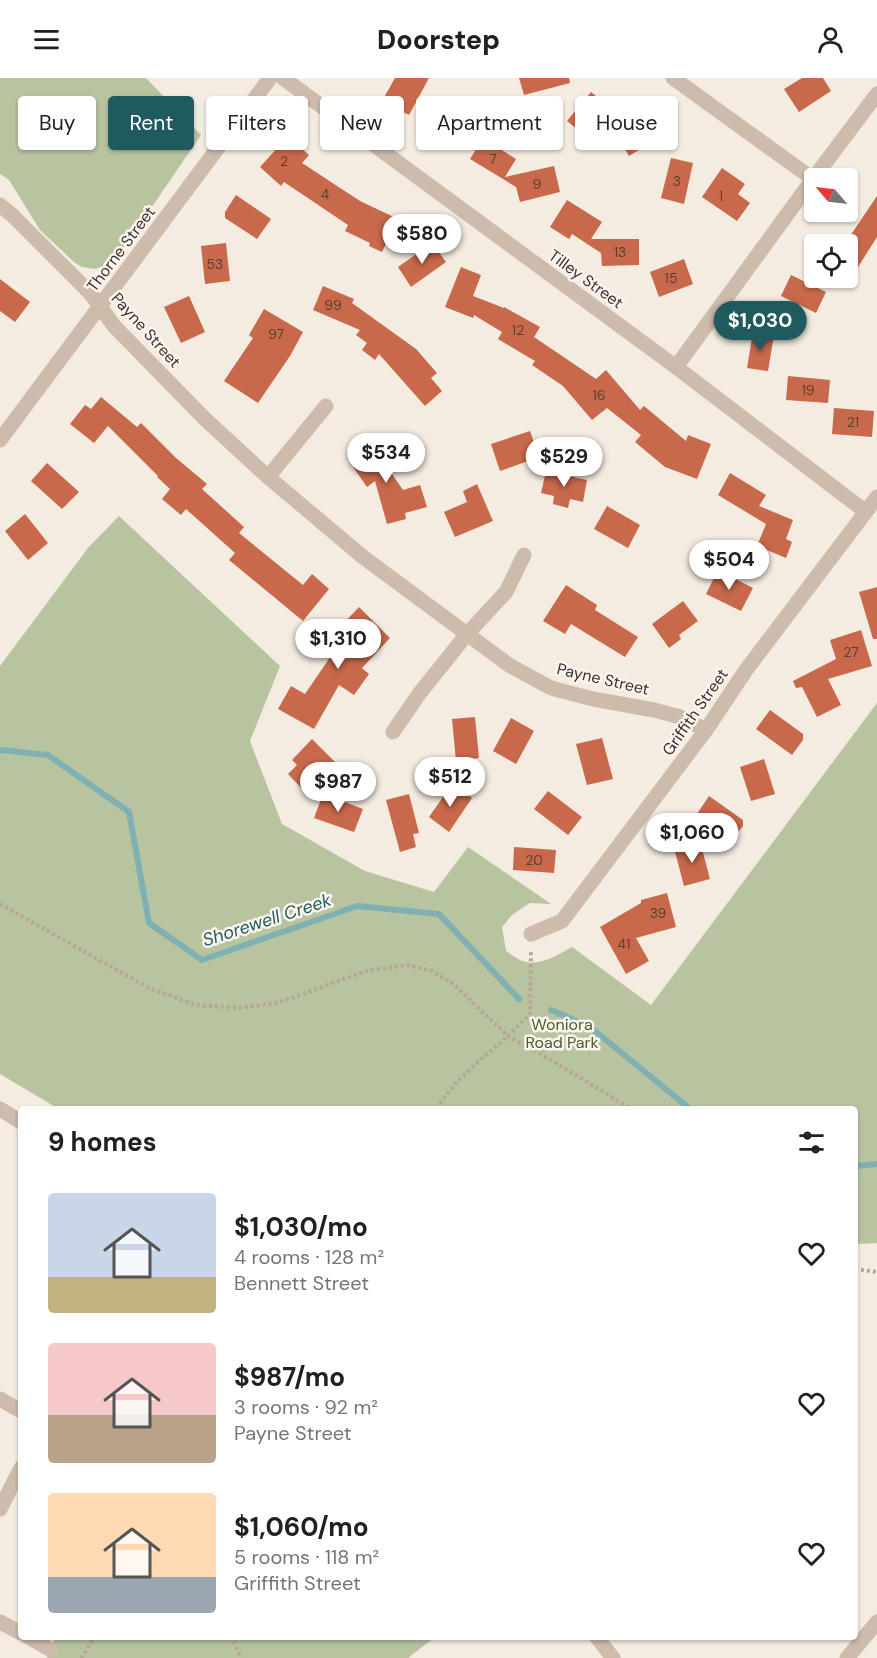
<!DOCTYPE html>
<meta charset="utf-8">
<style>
:root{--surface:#fff;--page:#f2f2f2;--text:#202124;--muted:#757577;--accent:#1f5a5e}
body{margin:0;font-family:"DM Sans",sans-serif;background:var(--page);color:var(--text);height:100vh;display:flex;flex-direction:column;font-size:22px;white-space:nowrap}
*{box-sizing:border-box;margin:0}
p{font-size:20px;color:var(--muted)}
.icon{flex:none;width:33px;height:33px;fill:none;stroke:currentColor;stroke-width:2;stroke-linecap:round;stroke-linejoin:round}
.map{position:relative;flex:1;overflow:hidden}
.drawer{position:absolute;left:18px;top:1028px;width:840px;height:534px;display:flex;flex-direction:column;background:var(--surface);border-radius:6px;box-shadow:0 2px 4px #0004}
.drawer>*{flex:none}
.hud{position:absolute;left:18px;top:18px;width:842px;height:54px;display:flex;gap:12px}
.needle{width:39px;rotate:298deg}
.buttons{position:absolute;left:804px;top:90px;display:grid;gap:12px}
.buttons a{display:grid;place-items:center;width:54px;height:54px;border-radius:6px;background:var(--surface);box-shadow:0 2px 4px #0004;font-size:30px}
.price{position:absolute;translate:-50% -51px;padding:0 14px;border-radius:21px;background:#fff;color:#222;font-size:20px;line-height:39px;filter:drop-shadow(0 2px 3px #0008)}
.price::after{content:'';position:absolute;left:50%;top:36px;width:18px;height:14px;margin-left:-9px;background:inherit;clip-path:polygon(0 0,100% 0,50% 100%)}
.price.current{background:var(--accent);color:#fff}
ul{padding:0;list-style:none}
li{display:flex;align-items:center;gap:18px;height:150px;padding:0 30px}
li span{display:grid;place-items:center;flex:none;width:168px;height:120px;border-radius:6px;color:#555}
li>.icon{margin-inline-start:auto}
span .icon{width:72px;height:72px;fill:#fffc;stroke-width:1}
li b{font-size:26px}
h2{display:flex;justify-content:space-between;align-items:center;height:72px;padding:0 30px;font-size:26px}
.tag{padding:0 21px;border-radius:6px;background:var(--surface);box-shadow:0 2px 4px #0004;font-size:21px;line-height:54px}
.tag.current{background:var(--accent);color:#fff}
header{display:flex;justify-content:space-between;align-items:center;height:78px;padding:0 30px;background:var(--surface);font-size:27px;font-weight:800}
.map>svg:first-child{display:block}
.green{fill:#b8c4a0}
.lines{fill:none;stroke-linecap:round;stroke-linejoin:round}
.stream{stroke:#7fb0b2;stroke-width:6}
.building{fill:#c8694b}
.path{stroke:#b9a596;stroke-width:4;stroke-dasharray:3 3;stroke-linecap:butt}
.minor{stroke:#cdbbac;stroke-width:15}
.tertiary{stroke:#cdbbac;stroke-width:15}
.labels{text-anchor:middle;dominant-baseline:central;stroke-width:5;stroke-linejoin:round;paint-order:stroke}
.number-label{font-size:14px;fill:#5e3e33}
.street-label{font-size:16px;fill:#3b302b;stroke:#fbf5ee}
.park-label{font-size:16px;fill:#4a5a2e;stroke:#fbf5ee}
.water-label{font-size:18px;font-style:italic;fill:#1f5a5e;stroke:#fbf5ee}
</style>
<header><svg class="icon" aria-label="menu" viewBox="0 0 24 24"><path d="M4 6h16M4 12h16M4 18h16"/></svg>Doorstep<svg class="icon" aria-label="person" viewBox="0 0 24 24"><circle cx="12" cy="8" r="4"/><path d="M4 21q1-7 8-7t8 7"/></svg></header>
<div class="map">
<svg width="877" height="1580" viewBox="0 0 877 1580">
<rect width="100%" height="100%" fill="#f4ebe1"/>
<!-- green -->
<path class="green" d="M0,0h146l55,57 -82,120 -12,10 -12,4 -13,-2 -8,-5 -34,-32 -31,-50 -9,-6z
M119,438l161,150 -30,75 32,83 83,47 69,21 34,-45 83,57 -21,-1 -18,12 -10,12 4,24c5,3 11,8 16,10 18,6 35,-6 50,-14l79,58 226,-302v540l-22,1v-136h-798l-57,-34v-408l88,-118z
M55,1559h380l-27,21h-361l4,-8z"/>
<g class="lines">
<!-- stream -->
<path class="stream" d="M0,672l48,5 81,57 20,111 53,37 155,-54 82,8 80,85
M551,932l39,17 99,81
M855,1088l22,-2"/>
</g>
<!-- building -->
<path class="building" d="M395,0h34l-20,37 -27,-14z
M519,0h50l1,5 -46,12z
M802,0h21l8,13 -32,21 -15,-23z
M591,14l21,17 -24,29 -21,-17z
M435,26l35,4 -3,26 -35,-4z
M652,37l11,20 -34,21 -12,-21z
M288,58l21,19 -7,8 58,38 38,18 -16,33 -13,-6 1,-3 -25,-12 3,-6 -64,-43 -3,4 -21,-19z
M483,60l33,21 -11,18 49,-11 6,26 -40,10 -4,-15 -46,-28z
M671,80l22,5 -9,41 -23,-6z
M722,90l23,16 -7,10 12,9 -13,18 -35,-24z
M236,117l35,24 -14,20 -32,-21v-6z
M877,118v41l-29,46v-44z
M567,122l35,22 -11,17h48v26l-37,1 -1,-13 -29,-19 -3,5 -19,-12z
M226,165l4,38 -25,3 -4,-38z
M432,165l14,19 -35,25 -13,-20z
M684,181l9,25 -34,13 -9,-25z
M461,189l20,8 -8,21 31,12v-1l36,20 -6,10 62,42 10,-9 34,40 4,-4 42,35 2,-6 23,9 -14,35 -32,-12 -30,-25 6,-7 -34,-27 -15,12 -29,-34 -31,-21 3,-4 -37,-22 4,-7 -28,-17 -1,3 -28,-11z
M791,197l35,17 -10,21 -35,-17z
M0,201l30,23 -15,20 -15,-11z
M323,208l31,13 -2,4 64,46 21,24 -6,5 11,13 -17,15 -46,-52 -4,6 -13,-10 5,-7 -11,-8 4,-5 -47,-20z
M189,218l16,36 -24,11 -17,-36z
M264,231l39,23 -13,24 -32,47 -34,-22 29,-43 -4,-3z
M753,254l21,3 -6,36 -21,-3z
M788,298l42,4 -2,23 -42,-3z
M101,319l36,30 4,-4 35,35 31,26 -5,5 42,38 -5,6 64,52 9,-11 17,15 -26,32 -74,-61 6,-7 -49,-44 -5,6 -19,-16 8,-10 -13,-12 1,-1 -50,-50 -14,17 -24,-19 15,-19 6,4z
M834,330l40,3 -2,26 -40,-3z
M530,353l9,26 -39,14 -9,-27z
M367,360l36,52 17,-5 7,22 -22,6 1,6 -19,5 -12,-43 -8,6 -16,-23 6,-5 -7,-9z
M47,385l32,29 -17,17 -31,-28z
M546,393l41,9 -4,22 -13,-3 -2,9 -15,-4 1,-8 -13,-3z
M730,395l36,22 -7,11 34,14 -7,19 6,3 -6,16 -29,-12 9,-22 -48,-29z
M477,406l16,37 -38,16 -11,-25 23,-10 -4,-11z
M607,428l33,19 -12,23 -34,-19z
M25,436l23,29 -20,17 -23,-29z
M718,492l35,18 -12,23 -35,-17z
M566,507l31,20 -2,5 43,27 -13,20 -54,-33 -6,10 -22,-13z
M877,509v52h-4l-14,-47z
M683,523l15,20 -19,14 2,4 -12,9 -17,-24z
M359,529l31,31 -28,30 7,6 -15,21 -15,-10 -25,44 -36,-20 13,-23 14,8 43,-63 -6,-6z
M861,552l11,36 -44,13 13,26 -24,12 -15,-30 -6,1 -3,-7 43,-22 -6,-19z
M770,632l33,24v6l-11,15 -36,-26z
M475,639l4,41 -23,3 -4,-42z
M511,640l23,13 -18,33 -23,-13z
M602,660l11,41 -26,6 -11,-41z
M312,661l23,23 -30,30 -17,-18 9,-9 -5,-5z
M764,681l11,35 -24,7 -11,-34z
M452,706l20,14 -23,34 -20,-15z
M548,713l34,26 -14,18 -34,-26z
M323,716l40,15 -9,23 -40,-14z
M409,716l10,39 -6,1 3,13 -16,5 -14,-52z
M709,718l34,24v6l-10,13 -36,-25z
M700,763l10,38 -26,7 -10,-38z
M514,769l42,3 -2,23 -41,-3z
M667,815l9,34 -40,11 13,23 -23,13 -26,-47 41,-24v-3z"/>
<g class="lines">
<!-- path -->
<path class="path" d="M0,826l147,83 48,18 44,3 38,-5 90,-32 40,-6 25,6 20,12 56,53 26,14 96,58
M436,1030l21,-26 23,-22 28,-24 22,-22 1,-64
M855,1191l22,3
M231,1558l10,22
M81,1580l15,-22"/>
<!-- minor -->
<path class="minor" d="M283,0l393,289 190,145
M673,0l140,101
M0,127l12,10 79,79 23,32 91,93 63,58 95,80 104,77 42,31 42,23 42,11 61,11 26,7 26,13
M676,289l137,-188 64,-85
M268,399l58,-71
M393,654l26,-38 48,-60 39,-42 18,-37
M531,856l31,-13 144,-191 40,-60 131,-173
M0,1031l21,13
M0,1321l21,12
M0,1431l21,-41
M0,1544l21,11
M27,1558l24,14
M596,1558l17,22
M847,1580l30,-36"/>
<!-- tertiary -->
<path class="tertiary" d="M0,362l270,-362"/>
</g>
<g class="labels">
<!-- number labels -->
<g class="number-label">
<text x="493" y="81">7</text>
<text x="284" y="83">2</text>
<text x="677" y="103">3</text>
<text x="537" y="106">9</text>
<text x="325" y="116">4</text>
<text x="721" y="118">1</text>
<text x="620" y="174">13</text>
<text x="215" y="186">53</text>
<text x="671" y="200">15</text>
<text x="333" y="227">99</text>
<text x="518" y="252">12</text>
<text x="276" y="256">97</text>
<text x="808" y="312">19</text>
<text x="599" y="317">16</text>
<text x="853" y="344">21</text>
<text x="851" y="574">27</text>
<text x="534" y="782">20</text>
<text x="658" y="835">39</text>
<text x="624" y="866">41</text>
</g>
<!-- street labels -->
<g class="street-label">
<text transform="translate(121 171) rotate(-53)">Thorne Street</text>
<text transform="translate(586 201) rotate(36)">Tilley Street</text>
<text transform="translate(146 252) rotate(48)">Payne Street</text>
<text transform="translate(603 601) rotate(13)">Payne Street</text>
<text transform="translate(695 634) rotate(-55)">Griffith Street</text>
</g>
<!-- park labels -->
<g class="park-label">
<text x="562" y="946">Woniora<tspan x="562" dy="18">Road Park</tspan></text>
</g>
<!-- water labels -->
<g class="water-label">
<text transform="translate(267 842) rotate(-18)">Shorewell Creek</text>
</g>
</g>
</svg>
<div class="buttons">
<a><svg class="needle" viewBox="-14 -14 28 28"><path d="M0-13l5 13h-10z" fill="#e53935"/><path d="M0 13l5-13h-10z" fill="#757577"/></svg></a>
<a><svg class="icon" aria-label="locate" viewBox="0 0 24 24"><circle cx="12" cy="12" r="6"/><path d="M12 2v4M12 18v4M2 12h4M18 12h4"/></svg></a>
</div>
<b class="price" style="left:422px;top:187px">$580</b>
<b class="price current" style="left:760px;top:274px">$1,030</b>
<b class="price" style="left:386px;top:406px">$534</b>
<b class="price" style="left:564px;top:410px">$529</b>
<b class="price" style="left:729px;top:513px">$504</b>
<b class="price" style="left:338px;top:592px">$1,310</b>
<b class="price" style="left:450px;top:730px">$512</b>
<b class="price" style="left:338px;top:735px">$987</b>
<b class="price" style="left:692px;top:786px">$1,060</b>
<div class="hud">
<a class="tag">Buy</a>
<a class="tag current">Rent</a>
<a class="tag">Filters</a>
<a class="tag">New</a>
<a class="tag">Apartment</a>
<a class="tag">House</a>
</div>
<section class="drawer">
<h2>9 homes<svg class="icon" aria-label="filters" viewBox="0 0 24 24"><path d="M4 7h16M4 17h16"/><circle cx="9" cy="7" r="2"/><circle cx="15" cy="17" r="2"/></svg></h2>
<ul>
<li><span style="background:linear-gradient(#c9d6e8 70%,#c2b280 0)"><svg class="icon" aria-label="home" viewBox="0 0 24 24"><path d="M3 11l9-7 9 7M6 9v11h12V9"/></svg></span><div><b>$1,030/mo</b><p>4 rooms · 128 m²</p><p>Bennett Street</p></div><svg class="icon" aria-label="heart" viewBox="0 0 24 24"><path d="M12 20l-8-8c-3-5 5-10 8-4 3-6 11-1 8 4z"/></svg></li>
<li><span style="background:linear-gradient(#f6c9c9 60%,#b9a48a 0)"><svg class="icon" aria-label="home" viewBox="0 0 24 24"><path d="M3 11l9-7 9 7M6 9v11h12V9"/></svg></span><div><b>$987/mo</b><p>3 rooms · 92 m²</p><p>Payne Street</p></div><svg class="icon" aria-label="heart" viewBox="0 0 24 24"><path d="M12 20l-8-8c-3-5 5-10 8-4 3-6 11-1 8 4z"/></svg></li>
<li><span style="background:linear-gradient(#ffd9b3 70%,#9aa5b1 0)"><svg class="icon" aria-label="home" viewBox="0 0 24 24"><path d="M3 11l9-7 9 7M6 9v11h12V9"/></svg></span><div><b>$1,060/mo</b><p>5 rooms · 118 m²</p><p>Griffith Street</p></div><svg class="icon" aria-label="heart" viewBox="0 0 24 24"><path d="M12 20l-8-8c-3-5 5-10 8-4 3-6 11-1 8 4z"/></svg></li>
</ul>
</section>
</div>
